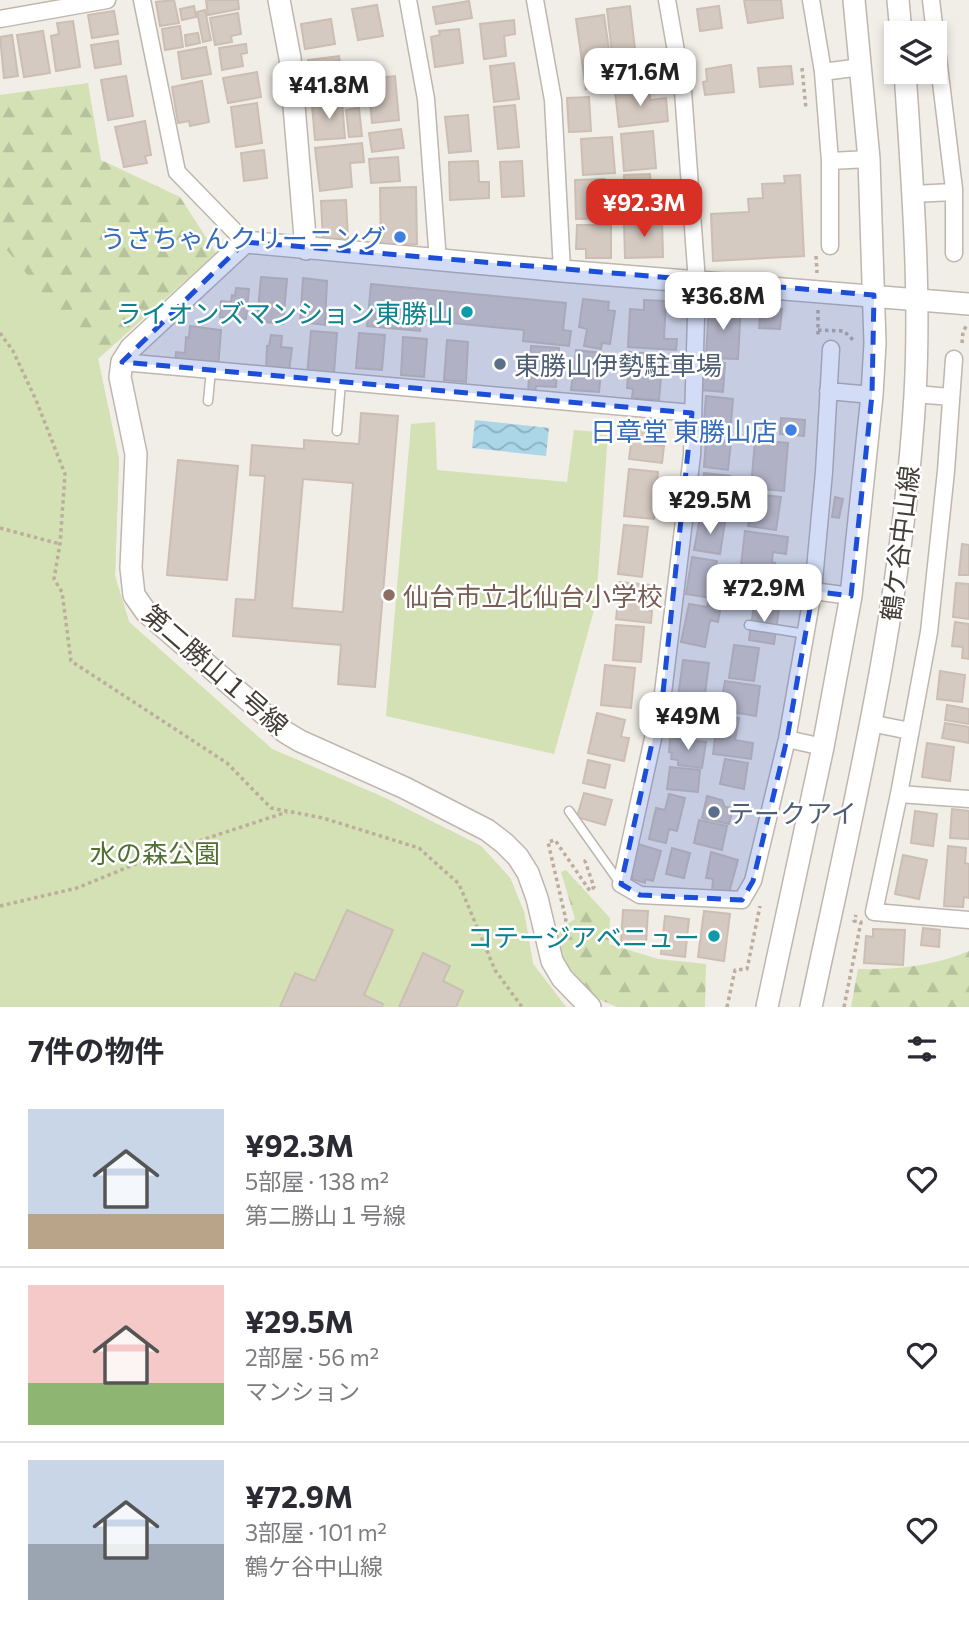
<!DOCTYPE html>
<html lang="ja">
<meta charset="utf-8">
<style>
:root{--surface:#fff;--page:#f7f7f7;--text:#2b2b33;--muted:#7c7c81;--line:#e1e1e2;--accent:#d93025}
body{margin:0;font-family:Commissioner,"Noto Sans JP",sans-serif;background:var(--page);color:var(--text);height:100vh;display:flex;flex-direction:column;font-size:26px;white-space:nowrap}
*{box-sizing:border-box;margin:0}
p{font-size:23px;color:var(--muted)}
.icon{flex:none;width:38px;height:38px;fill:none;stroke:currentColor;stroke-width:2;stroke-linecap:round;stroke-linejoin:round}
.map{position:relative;height:1007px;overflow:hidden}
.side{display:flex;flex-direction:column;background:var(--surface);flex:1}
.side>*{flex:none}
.fabs{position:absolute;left:884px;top:21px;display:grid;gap:14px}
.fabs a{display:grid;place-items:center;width:63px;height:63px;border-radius:0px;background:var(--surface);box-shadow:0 4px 10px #0003;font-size:35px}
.price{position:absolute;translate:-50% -60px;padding:0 16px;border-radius:14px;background:#fff;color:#222;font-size:23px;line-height:46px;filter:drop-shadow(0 2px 4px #0008)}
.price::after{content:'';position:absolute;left:50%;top:42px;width:21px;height:16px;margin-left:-10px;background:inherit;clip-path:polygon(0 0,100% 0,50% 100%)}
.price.current{background:var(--accent);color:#fff}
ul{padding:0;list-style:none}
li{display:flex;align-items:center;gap:21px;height:175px;padding:0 28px}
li+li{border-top:2px solid var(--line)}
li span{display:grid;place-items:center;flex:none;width:196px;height:140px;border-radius:0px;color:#555}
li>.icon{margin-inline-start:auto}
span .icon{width:84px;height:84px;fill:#fffc;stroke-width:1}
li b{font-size:30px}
h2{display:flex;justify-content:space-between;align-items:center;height:84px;padding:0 28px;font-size:30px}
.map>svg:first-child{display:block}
.forest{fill:url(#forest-firs)}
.green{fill:#d3e1b4}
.water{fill:url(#water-waves)}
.building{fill:#d5cac1;stroke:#ccbeb2;stroke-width:2;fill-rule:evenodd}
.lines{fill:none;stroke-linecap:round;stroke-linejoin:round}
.service-casing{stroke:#bfb6ae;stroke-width:11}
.minor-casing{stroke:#bfb6ae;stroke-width:19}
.tertiary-casing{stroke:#bfb6ae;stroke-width:24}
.path{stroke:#bcad9d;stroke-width:3.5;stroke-dasharray:3.5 3.5;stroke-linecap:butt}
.service{stroke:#fff;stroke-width:8}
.minor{stroke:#fff;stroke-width:16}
.tertiary{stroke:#fff;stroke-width:21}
.marked{fill:#1d4ed8;fill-opacity:0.2;stroke:#1d4ed8;stroke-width:5;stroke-dasharray:14 9;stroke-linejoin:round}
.shop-dot{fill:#3f7fe0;stroke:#fff;stroke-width:2.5}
.culture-dot{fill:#0f9aa8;stroke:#fff;stroke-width:2.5}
.service-dot{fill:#5c6f8a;stroke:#fff;stroke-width:2.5}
.education-dot{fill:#8d6e63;stroke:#fff;stroke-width:2.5}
.labels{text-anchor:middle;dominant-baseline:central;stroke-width:5;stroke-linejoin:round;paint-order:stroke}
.shop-label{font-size:26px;fill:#366cbe;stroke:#fff;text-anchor:end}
.culture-label{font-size:26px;fill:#0d838f;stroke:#fff;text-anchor:end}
.service-label{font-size:26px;fill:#4e5e75;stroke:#fff;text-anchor:start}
.street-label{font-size:26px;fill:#443d37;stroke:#fff}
.education-label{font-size:26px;fill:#785e54;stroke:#fff;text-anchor:start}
.park-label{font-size:26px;fill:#506f31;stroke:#fff}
</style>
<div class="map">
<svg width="969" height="1007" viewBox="0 0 969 1007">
<defs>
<pattern id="forest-firs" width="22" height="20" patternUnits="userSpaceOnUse" patternTransform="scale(1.75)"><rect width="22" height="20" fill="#d3e1b4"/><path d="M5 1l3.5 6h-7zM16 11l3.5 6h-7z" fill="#b6c29b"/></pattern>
<pattern id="water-waves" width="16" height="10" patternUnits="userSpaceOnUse" patternTransform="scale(1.75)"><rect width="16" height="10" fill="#aad6e8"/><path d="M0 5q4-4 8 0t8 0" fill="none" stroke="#8cafbd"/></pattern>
</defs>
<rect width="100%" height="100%" fill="#f1ede7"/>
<!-- forest -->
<path class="forest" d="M88,83l13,77 79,37 36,56 -118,106 21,100 -4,117 14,46 143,127 113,49 96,48 29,32 14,34 9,52 33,43h-566v-912z
M566,870l44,48 -1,26 49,15 48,5 -1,43h-88l-21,-9 -20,-19 -13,-16 -7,-32 19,-12 -14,-47z
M969,951v56h-118l7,-38c36,1 77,-3 111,-18z"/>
<!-- green -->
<path class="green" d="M0,242l98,117 21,100 -4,117 14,46 143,127 113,49 96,48 29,32 14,34 9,52 33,43h-566z
M435,422l2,48 130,12 7,-52 34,3 -12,170 -42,151 -168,-38 25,-292z"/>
<!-- water -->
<path class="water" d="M475,420l74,8 -3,28 -74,-8z"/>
<!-- building -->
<path class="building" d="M174,0l5,23 -19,3 -4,-24z
M206,0h32l1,9 -31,6z
M744,0h37l2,18 -35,5z
M469,1l3,17 -36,6 -3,-17z
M377,5l6,31 -25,4 -6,-31z
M194,6l2,11 -14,3 -2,-11z
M630,6l5,44 -23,3 -5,-44z
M719,6l3,22 -22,3 -3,-22z
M205,10l6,30 -8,2 -6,-30z
M114,11l4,23 -26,4 -4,-23z
M238,13l3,21 -10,2 1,6 -17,3 -5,-27z
M604,15l10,70 -28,4 -10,-70z
M331,19l4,25 -30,5 -4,-25z
M514,20l1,14 -11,2 2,20 -22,3 -4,-35z
M73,21l7,46 -24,4 -5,-35 8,-2 -2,-11z
M180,26l3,21 -18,3 -3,-21z
M459,29l4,34 -28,4 -4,-30 9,-2 -1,-4z
M43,31l7,42 -26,4 -7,-42z
M198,33l2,10 -14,3 -1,-11z
M12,35l6,41 -14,2 -4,-41z
M118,41l3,23 -26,4 -4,-23z
M246,44l1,9 -6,1 2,12 -21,4 -3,-22z
M206,47l5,27 -29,5 -4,-27z
M339,56l4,37 -30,3 -5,-36z
M514,63l5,36 -25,3 -4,-36z
M731,65l3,27 -29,3 -2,-13 4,-1 -1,-12z
M791,66l2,18 -33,3 -2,-19z
M257,72l4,25 -33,6 -5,-25z
M126,76l7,40 -25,4 -7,-40z
M395,76l4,44 -27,3 -4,-44z
M202,81l7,41 -19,4 -1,-5 -11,2 -6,-36z
M649,87l1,13 16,-2 2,23 -49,6 -4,-36z
M589,97l2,34 -22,1 -2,-34z
M342,102l3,36 -30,2 -3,-35z
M257,103l5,40 -26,4 -5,-40z
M515,105l4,42 -21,2 -4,-42z
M359,108l3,28 -13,1 -3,-27z
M468,115l3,36 -22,2 -4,-36z
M145,121l6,34 -6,1 2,7 -23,4 -9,-40z
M401,129l3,19 -32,4 -3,-19z
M653,131l3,37 -32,3 -3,-37z
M612,137l3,36 -32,2 -2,-36z
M362,143l2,19 -14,1 2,24 -32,4 -5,-43z
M264,150l3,28 -23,3 -3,-28z
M398,157l2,24 -29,2 -2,-24z
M478,161l1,21h10v16l-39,2 -1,-38z
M522,161l2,35 -22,1 -2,-35z
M650,174l2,42 -26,1 -2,-42z
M800,175l4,81 -91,5 -2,-47 38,-2 -1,-13 15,-1 -1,-14 23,-1 -1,-7z
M604,179l1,21h9v18l-38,1 -1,-39z
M416,187l1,57 -36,1 -1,-57z
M346,200l2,38 -25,2 -2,-39z
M662,220l1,37 -38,1 -1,-36z
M577,225h34v33h-25v-9h-10z
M261,277l26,2 -4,45 -26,-3z
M303,278l24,3 -2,44 -25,-3z
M371,284l195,19 -3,27 8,1 -2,15 -46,-5 1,-11 -103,-10 -1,11 -53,-5z
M236,288l13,1 -3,30 -26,-2 1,-16 10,1 1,-7 3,1z
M583,299l26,3 -1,8 7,1 -5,33 -8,-1 -1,6 -17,-3 3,-17 -8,-2z
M644,300l22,1 -2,38h13l-1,11 -48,-3 2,-38 14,1z
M709,304l32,1 -3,54 -32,-1z
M761,307l21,2 -2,20 -21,-1z
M190,326l31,4 -3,39 -43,-4 1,-13 9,1 1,-16 3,1z
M311,331l26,2 -3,40 -12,-1 -1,4 -14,-1z
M359,333l26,2 -3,35 -26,-2z
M271,335l11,1 -1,11 11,1 -3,24 -23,-2 1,-24h2z
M403,337l24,2 -3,38 -23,-2z
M447,340l21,2 -2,40 -22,-2z
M531,346l28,2 -3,39 -20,-1 -1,6h-7z
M576,350l27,3 -4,39 -28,-2z
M630,352l33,3 -4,45 -27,-2 1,-9 -6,-1z
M704,362l21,1 -1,14 -20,-2z
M702,377l22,2 -1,13 -22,-2z
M706,396l27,3 -3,37 -27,-3z
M361,413l37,3 -23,271 -37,-3 3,-39 -108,-9 3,-37 19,1 10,-124 -15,-1 2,-30 52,4v-9l55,4zM303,479l50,4 -10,129 -51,-4z
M781,418l24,2 -1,16 -24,-2z
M633,428l23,2 -2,15 10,1 -2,17 -33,-4z
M706,440l25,2 -3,28 -24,-3z
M755,440l33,3 -4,48 -33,-3z
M178,460l60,6 -11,114 -60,-5z
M629,469l29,3 -4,47 -30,-3z
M704,473l26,3 -4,35 -26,-3z
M753,494l28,3 -5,33 -28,-4z
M835,497l8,2 -4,19 -7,-1z
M700,518l25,4 -5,32 -26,-4z
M624,525l24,2 -6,50 -24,-3z
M745,531l43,6 -2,17 -13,-2 -1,10 3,1 -4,29h4l-1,11 -37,-4z
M962,544l7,1v30h-10z
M692,557l25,4 -6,37 -25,-4z
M620,582l29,3 -3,25 6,1 -1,12 -35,-4z
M956,583l13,1v35l-16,-2z
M708,603l13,2 -3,17 -8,-2 -5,27 -24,-5 8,-38 18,3z
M754,605l25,4 -5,35 -25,-4z
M955,622l14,2v35l-7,-1 1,-11 -11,-1z
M616,625l28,2 -3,35 -28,-2z
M734,645l25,3 -5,33 -25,-3z
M683,660l26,3 -6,46 -35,-4 1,-9 9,1z
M605,665l30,3 -4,40 -30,-3z
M940,671l25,4 -3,27 -25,-3z
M725,681l35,5 -4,30 -36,-6z
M947,705l22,4v15l-24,-4z
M673,710l33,4 -3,21 -24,-3 1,-6 -9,-1z
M597,713l28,7 -4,17 8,1 -5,23 -36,-8z
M718,715l21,3 -4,22 18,3 -2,16 -38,-5z
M945,723l24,4v16l-27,-5z
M670,738l36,4 -4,26 -24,-3v-5l-7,-1 1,-6 -3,-1z
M927,743l27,4 -4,34 -28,-4z
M725,759l23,4 -4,26 -24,-5z
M588,760l22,5 -5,23 -22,-5z
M670,767l30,3 -2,22 -31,-3z
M584,793l28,7 -7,25 -28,-8z
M669,794l16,4 -8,33 -8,-2 -3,14 -17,-4 7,-31 9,2z
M707,796l15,4 3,7 8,1 -4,16 -27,-6z
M952,809l17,2v28l-19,-1z
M915,811l22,3 -4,32 -22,-3z
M699,820l28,6 -5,24 -28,-7z
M638,844l23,7 -8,30 -8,-2v4l-13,-4 1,-2 -3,-1z
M948,846l18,2 -1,15 4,1v34l-5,-1 -1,10 -19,-1z
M672,848l18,5 -6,25 -18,-4z
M711,852l27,8 -9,33 -17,-2 1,-12 -7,-1z
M903,855l24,5 -8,39 -24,-5z
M347,910l46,20 -29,65 19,9 -1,3h-102l15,-34 20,8z
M623,910l25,1 -2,33 -25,-2z
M704,911l26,3 -6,47 -26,-4z
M665,916l24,3 -4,38 -24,-3z
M923,928l17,2 -1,17 -18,-2z
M873,929l32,1 -2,35 -39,-2 2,-27 7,1z
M423,953l27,13 -7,15 20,10 -7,16h-57z"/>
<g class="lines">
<!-- service casing -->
<g class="service-casing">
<path id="service" d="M208,401l3,-31
M337,431l4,-49
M749,625l57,9
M569,811l51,72"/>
</g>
<!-- minor casing -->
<g class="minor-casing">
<path id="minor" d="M142,0l35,172 68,70
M408,0l18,99 12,162
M535,0l18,100 9,171
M667,0l16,91 14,191 -5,173 -29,238 -42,191 19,11 102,5 11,-19 34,-142 26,-148 11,-119 7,-123
M811,0l12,72 7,89v85
M931,0l23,189v64
M0,19l107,-19
M823,72l38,-5
M830,161l39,-2
M912,194l42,-2
M954,359l-8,112 -17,161 -30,162 -25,118 95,8
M122,362l570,51
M828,391l44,4
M915,394l36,3
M813,591l38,5
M870,723l40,8
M787,739l36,8
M899,794l70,5"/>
</g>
<!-- tertiary casing -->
<g class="tertiary-casing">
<path id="tertiary" d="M279,0l11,58 16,191
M898,0l3,33
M590,1007l-28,-29 -10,-17 -15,-63 -9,-25 -10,-16 -14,-14 -17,-13 -82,-42 -105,-47 -15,-9 -139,-120 -12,-17 -3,-27 5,-114 -16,-77 2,-15 9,-14 114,-106 317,29 407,33
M767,1007l56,-260 28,-151 21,-201 3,-52 -6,-184 -15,-159
M811,1007c43,-202 92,-405 104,-612 6,-107 -3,-216 -10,-323"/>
</g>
<!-- path -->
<path class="path" d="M802,68l4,41
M816,256l1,17
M818,310v27
M818,330l26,1 11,11
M0,333l13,18 23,49 29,74 -5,70 -6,35 8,13 9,69 156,102 44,45 52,10 96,30 40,36 36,86 27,37
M962,343l1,-12 5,-7
M0,528l60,16
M0,906l77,-18 88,-36 122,-40
M564,920h2l-18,-78 7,-2 35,51 4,-4 -9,-26 2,-2
M727,1007l8,-37 12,-1 13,-63
M844,1007l17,-85 -7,-1 2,-6"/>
<!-- service -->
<use href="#service" class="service"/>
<!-- minor -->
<use href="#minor" class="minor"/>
<!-- tertiary -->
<use href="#tertiary" class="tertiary"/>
</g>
<!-- marked area -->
<path class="marked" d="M245,242l629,53 -2,100 -21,201 -38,-5 -26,148 -34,142 -11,19 -102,-5 -19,-11 42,-191 29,-280 -570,-51z"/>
<!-- markers -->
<g class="shop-dot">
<circle cx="400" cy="237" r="7"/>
<circle cx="791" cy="430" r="7"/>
</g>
<g class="culture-dot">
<circle cx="467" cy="312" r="7"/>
<circle cx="714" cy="936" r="7"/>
</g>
<g class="service-dot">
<circle cx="500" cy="364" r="7"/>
<circle cx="714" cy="812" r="7"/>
</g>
<circle class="education-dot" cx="389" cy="595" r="7"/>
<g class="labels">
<!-- shop labels -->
<g class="shop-label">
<text x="386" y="237">うさちゃんクリーニング</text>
<text x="777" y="430">日章堂 東勝山店</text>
</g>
<!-- culture labels -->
<g class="culture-label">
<text x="453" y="312">ライオンズマンション東勝山</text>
<text x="700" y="936">コテージアベニュー</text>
</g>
<!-- service labels -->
<g class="service-label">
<text x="514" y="364">東勝山伊勢駐車場</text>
<text x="728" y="812">テークアイ</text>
</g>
<!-- street labels -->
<g class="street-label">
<text transform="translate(899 543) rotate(-83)">鶴ケ谷中山線</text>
<text transform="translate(216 669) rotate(41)">第二勝山１号線</text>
</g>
<!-- education labels -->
<g class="education-label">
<text x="403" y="595">仙台市立北仙台小学校</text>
</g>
<!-- park labels -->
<g class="park-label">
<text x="155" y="852">水の森公園</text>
</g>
</g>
</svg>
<div class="fabs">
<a><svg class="icon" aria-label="layers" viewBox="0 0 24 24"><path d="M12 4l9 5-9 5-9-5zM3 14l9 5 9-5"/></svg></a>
</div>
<b class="price" style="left:640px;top:108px">¥71.6M</b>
<b class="price" style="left:329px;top:121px">¥41.8M</b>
<b class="price current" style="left:644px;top:239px">¥92.3M</b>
<b class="price" style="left:723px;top:332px">¥36.8M</b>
<b class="price" style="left:710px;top:536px">¥29.5M</b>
<b class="price" style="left:764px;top:624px">¥72.9M</b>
<b class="price" style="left:688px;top:752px">¥49M</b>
</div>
<section class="side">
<h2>7件の物件<svg class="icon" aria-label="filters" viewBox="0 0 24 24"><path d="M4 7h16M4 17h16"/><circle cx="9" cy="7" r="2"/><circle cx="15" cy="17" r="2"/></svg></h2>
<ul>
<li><span style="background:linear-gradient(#c9d6e8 75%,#b9a48a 0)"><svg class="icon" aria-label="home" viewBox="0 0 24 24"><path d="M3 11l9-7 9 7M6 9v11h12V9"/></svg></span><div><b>¥92.3M</b><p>5部屋 · 138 m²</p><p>第二勝山１号線</p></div><svg class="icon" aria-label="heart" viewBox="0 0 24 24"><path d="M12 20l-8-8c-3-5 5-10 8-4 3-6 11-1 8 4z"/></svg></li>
<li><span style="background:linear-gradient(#f6c9c9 70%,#8fb573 0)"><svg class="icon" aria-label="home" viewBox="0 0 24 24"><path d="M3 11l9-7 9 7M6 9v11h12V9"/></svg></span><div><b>¥29.5M</b><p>2部屋 · 56 m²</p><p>マンション</p></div><svg class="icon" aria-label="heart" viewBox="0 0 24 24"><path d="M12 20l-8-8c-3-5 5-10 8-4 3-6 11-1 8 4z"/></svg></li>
<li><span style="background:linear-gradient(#c9d6e8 60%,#9aa5b1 0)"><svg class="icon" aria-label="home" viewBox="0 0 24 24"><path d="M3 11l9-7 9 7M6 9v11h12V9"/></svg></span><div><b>¥72.9M</b><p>3部屋 · 101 m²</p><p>鶴ケ谷中山線</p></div><svg class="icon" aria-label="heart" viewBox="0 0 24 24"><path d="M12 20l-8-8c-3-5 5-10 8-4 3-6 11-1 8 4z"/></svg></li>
</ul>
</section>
